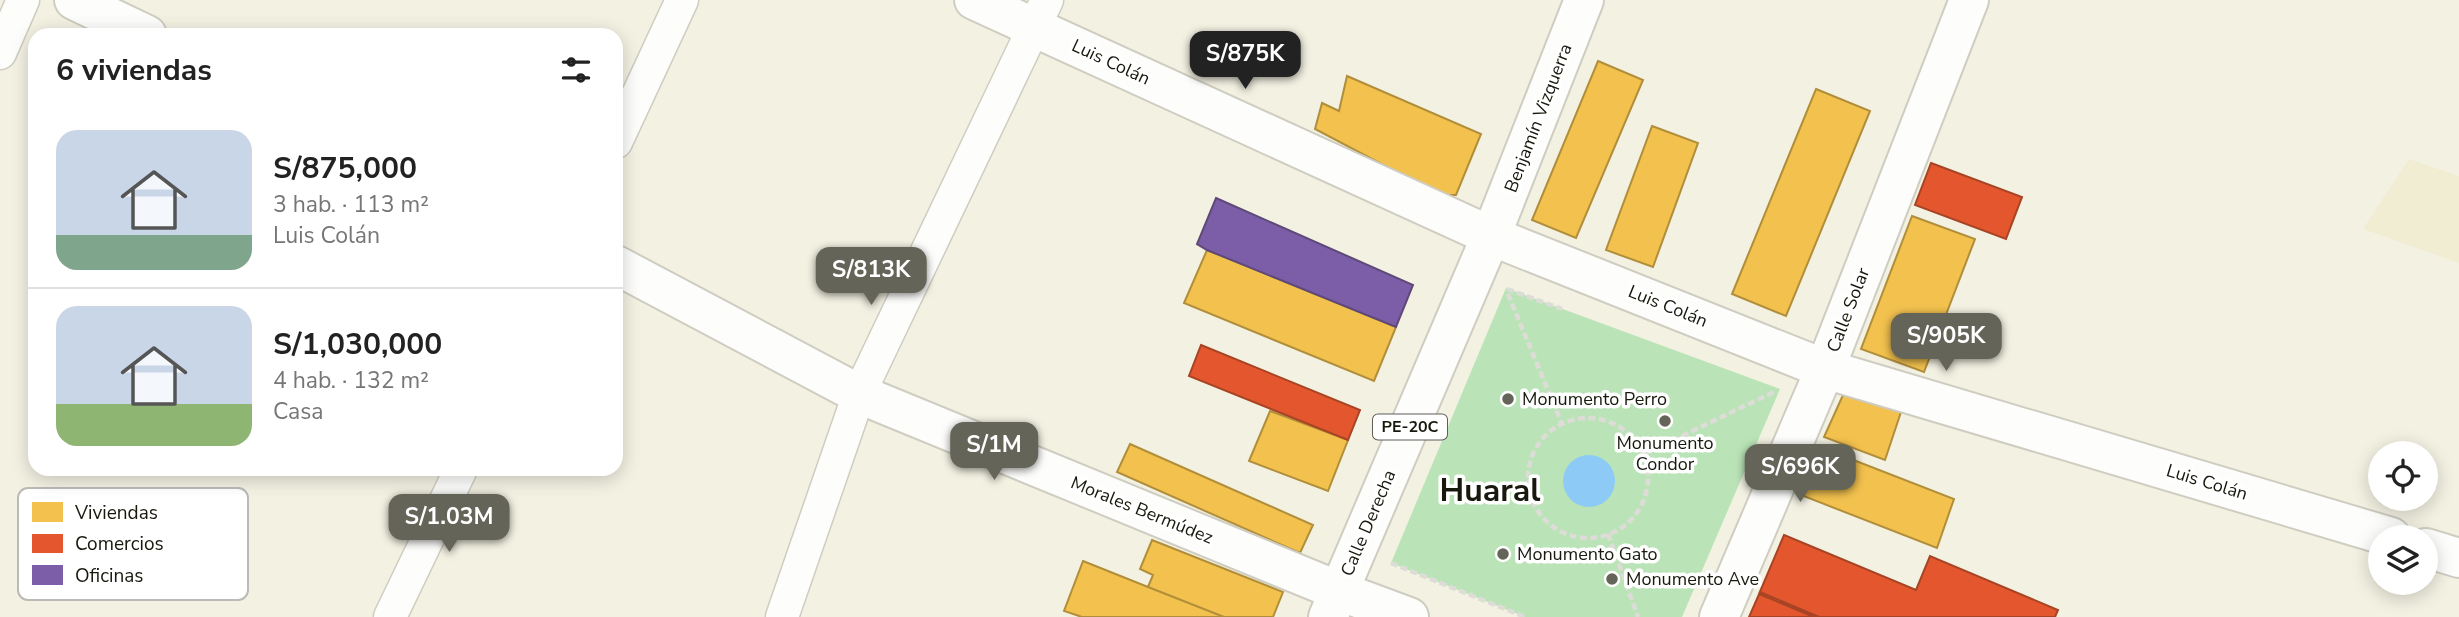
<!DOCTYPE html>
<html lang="es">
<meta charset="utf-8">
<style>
:root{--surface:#fff;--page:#f6f6f6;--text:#222;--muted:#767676;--line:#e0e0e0;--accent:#656458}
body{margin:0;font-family:"Nunito Sans",sans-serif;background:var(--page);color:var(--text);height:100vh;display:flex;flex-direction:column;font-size:26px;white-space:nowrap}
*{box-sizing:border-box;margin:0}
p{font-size:23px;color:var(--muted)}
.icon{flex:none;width:38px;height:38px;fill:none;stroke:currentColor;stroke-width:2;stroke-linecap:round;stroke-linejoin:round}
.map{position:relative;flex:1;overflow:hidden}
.side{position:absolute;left:28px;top:28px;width:595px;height:448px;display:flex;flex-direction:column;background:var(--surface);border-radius:21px;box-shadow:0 4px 18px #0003}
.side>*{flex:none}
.tools{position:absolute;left:2368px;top:441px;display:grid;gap:14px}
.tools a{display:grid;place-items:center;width:70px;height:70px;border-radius:50%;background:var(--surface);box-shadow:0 4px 18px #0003;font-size:35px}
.price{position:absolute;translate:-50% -60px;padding:0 16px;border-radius:14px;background:var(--accent);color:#fff;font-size:23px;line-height:46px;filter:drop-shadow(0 2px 4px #0008)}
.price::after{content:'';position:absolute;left:50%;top:42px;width:21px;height:16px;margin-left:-10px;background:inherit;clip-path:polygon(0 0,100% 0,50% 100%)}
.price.current{background:#222;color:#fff}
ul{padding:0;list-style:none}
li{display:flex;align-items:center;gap:21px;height:175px;padding:0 28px}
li+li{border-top:2px solid var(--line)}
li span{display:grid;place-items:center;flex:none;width:196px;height:140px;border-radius:21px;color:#555}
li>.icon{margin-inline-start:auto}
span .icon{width:84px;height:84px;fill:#fffc;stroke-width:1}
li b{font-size:30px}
h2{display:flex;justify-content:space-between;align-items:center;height:84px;padding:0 28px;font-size:30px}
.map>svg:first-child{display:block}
.built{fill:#f1edd3}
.green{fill:#bae4b7}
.water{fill:#8ecaf6}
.homes{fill:#f2c14e;stroke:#b18e3a;stroke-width:2}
.shops{fill:#e4572e;stroke:#a74424;stroke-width:2}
.offices{fill:#7b5ea7;stroke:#5e4979;stroke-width:2}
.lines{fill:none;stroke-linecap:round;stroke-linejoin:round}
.street-casing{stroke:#cfcdc1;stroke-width:35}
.secondary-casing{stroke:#cfcdc1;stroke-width:42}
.primary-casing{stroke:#cfcdc1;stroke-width:42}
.path{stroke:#dddcd7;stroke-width:4.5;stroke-dasharray:7 3.5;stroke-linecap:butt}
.street{stroke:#fdfdfb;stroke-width:32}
.secondary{stroke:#fdfdfb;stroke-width:38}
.primary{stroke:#fdfdfb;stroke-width:38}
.poi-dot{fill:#656458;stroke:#fff;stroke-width:2.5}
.labels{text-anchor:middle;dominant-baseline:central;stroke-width:7;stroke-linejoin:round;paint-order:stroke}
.shield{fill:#fff;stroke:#5e5d56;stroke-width:2}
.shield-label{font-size:16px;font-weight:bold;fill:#19180d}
.street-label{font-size:18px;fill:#19180d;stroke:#fff}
.poi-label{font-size:18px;fill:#19180d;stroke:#fff;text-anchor:start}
.town-label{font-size:32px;font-weight:bold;fill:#19180d;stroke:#fff}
.key{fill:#fff;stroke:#babab6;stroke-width:2}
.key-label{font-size:19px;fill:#19180d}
</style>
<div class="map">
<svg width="2459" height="617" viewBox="0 0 2459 617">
<rect width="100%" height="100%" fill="#f3f1e2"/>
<!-- built -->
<path class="built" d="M2409,159l50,17v87l-96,-34z"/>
<!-- green -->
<path class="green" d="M1506,288l274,101 -98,228h-157l-134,-54z"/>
<!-- water -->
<path class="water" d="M1563 481a26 26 0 1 1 52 0a26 26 0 1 1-52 0Z"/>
<!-- homes -->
<path class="homes" d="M1598,61l45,19 -67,158 -44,-18z
M1347,76l134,58 -25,61h-16l-125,-66 7,-26 17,8z
M1816,89l54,22 -84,205 -54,-22z
M1652,126l46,17 -45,124 -47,-17z
M1912,216l63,23 -51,133 -63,-23z
M1207,250l189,77 -22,54 -190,-78z
M1843,395l58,17 -16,48 -61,-23z
M1270,411l78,29 -20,51 -79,-30z
M1130,444l183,81 -13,28 -183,-81z
M1820,447l134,52 -17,49 -136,-53z
M1152,540l131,52 -10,25h-49l-76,-30 5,-12 -13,-6z
M1083,561l65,26 76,30h-142l-18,-6z"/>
<!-- shops -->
<path class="shops" d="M1931,163l91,34 -16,42 -91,-34z
M1201,345l159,65 -12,30 -159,-64z
M1784,535l132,55 14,-34 128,54 -3,7h-241l-55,-23z
M1760,592l59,25h-70z"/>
<!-- offices -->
<path class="offices" d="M1216,198l197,87 -17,42 -189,-77 -10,-6z"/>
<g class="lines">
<!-- street casing -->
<g class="street-casing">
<path id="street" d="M0,53l23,-53
M616,142l66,-142
M390,617l71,-148
M782,617l77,-223 188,-394"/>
</g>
<!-- secondary casing -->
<g class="secondary-casing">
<path id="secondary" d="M74,0l73,35
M974,0l517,236 334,133 566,168
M616,265l243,129 480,197 70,26
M2426,548l33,10
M1719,617l106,-248 144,-369"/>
</g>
<!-- primary casing -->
<g class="primary-casing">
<path id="primary" d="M1328,617l163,-381 93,-236"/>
</g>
<!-- path -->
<path class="path" d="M1507,289l55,20
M1508,294l54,130
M1528 478a60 60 0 1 1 120 0a60 60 0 1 1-120 0Z
M1644,454l130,-62
M1608,534l30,83
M1391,563l134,54"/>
<!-- street -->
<use href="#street" class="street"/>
<!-- secondary -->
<use href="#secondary" class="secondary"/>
<!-- primary -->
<use href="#primary" class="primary"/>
</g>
<!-- markers -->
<g class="poi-dot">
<circle cx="1508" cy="399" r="7"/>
<circle cx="1665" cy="421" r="7"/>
<circle cx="1503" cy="554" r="7"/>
<circle cx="1612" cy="579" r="7"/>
</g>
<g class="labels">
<!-- shield labels -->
<rect class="shield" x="1373" y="414.5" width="74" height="25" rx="5"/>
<g class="shield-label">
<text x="1410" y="427">PE-20C</text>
</g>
<!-- street labels -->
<g class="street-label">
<text transform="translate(1111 62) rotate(25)">Luis Colán</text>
<text transform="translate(1538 118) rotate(-69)">Benjamín Vizquerra</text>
<text transform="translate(1668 306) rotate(22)">Luis Colán</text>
<text transform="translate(1848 310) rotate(-69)">Calle Solar</text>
<text transform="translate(2207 482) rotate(17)">Luis Colán</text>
<text transform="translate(1142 510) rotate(22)">Morales Bermúdez</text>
<text transform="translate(1368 523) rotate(-67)">Calle Derecha</text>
</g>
<!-- poi labels -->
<g class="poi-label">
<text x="1522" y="399">Monumento Perro</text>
<text x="1665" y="443" text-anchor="middle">Monumento<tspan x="1665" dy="21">Condor</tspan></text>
<text x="1517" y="554">Monumento Gato</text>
<text x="1626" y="579">Monumento Ave</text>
</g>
<!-- town labels -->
<g class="town-label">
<text x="1490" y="490">Huaral</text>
</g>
</g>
<!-- legend -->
<rect x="18" y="488" width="230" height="112" rx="10" class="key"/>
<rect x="32" y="502" width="31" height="20" fill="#f2c14e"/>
<rect x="32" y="534" width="31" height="19" fill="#e4572e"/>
<rect x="32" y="565" width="31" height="20" fill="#7b5ea7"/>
<g class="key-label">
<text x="75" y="519">Viviendas</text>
<text x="75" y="550">Comercios</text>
<text x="75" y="582">Oficinas</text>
</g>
</svg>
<div class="tools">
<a><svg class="icon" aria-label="locate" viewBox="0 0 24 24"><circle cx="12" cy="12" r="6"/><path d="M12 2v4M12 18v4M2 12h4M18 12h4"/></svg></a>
<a><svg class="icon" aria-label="layers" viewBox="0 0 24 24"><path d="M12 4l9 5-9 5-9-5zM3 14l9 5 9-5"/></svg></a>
</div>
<b class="price current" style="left:1245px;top:91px">S/875K</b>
<b class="price" style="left:871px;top:307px">S/813K</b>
<b class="price" style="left:1946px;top:373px">S/905K</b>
<b class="price" style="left:994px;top:482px">S/1M</b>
<b class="price" style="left:1800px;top:504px">S/696K</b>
<b class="price" style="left:449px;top:554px">S/1.03M</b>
<section class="side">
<h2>6 viviendas<svg class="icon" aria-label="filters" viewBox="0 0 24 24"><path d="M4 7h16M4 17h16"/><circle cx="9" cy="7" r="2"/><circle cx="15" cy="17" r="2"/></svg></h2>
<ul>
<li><span style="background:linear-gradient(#c9d6e8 75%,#7fa58c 0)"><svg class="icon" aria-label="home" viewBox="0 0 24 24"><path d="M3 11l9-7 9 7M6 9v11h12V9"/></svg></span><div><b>S/875,000</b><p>3 hab. · 113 m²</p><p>Luis Colán</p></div></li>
<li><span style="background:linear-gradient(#c9d6e8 70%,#8fb573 0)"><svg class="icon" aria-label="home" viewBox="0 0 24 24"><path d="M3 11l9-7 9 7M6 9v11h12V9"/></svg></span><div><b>S/1,030,000</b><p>4 hab. · 132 m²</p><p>Casa</p></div></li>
</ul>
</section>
</div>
